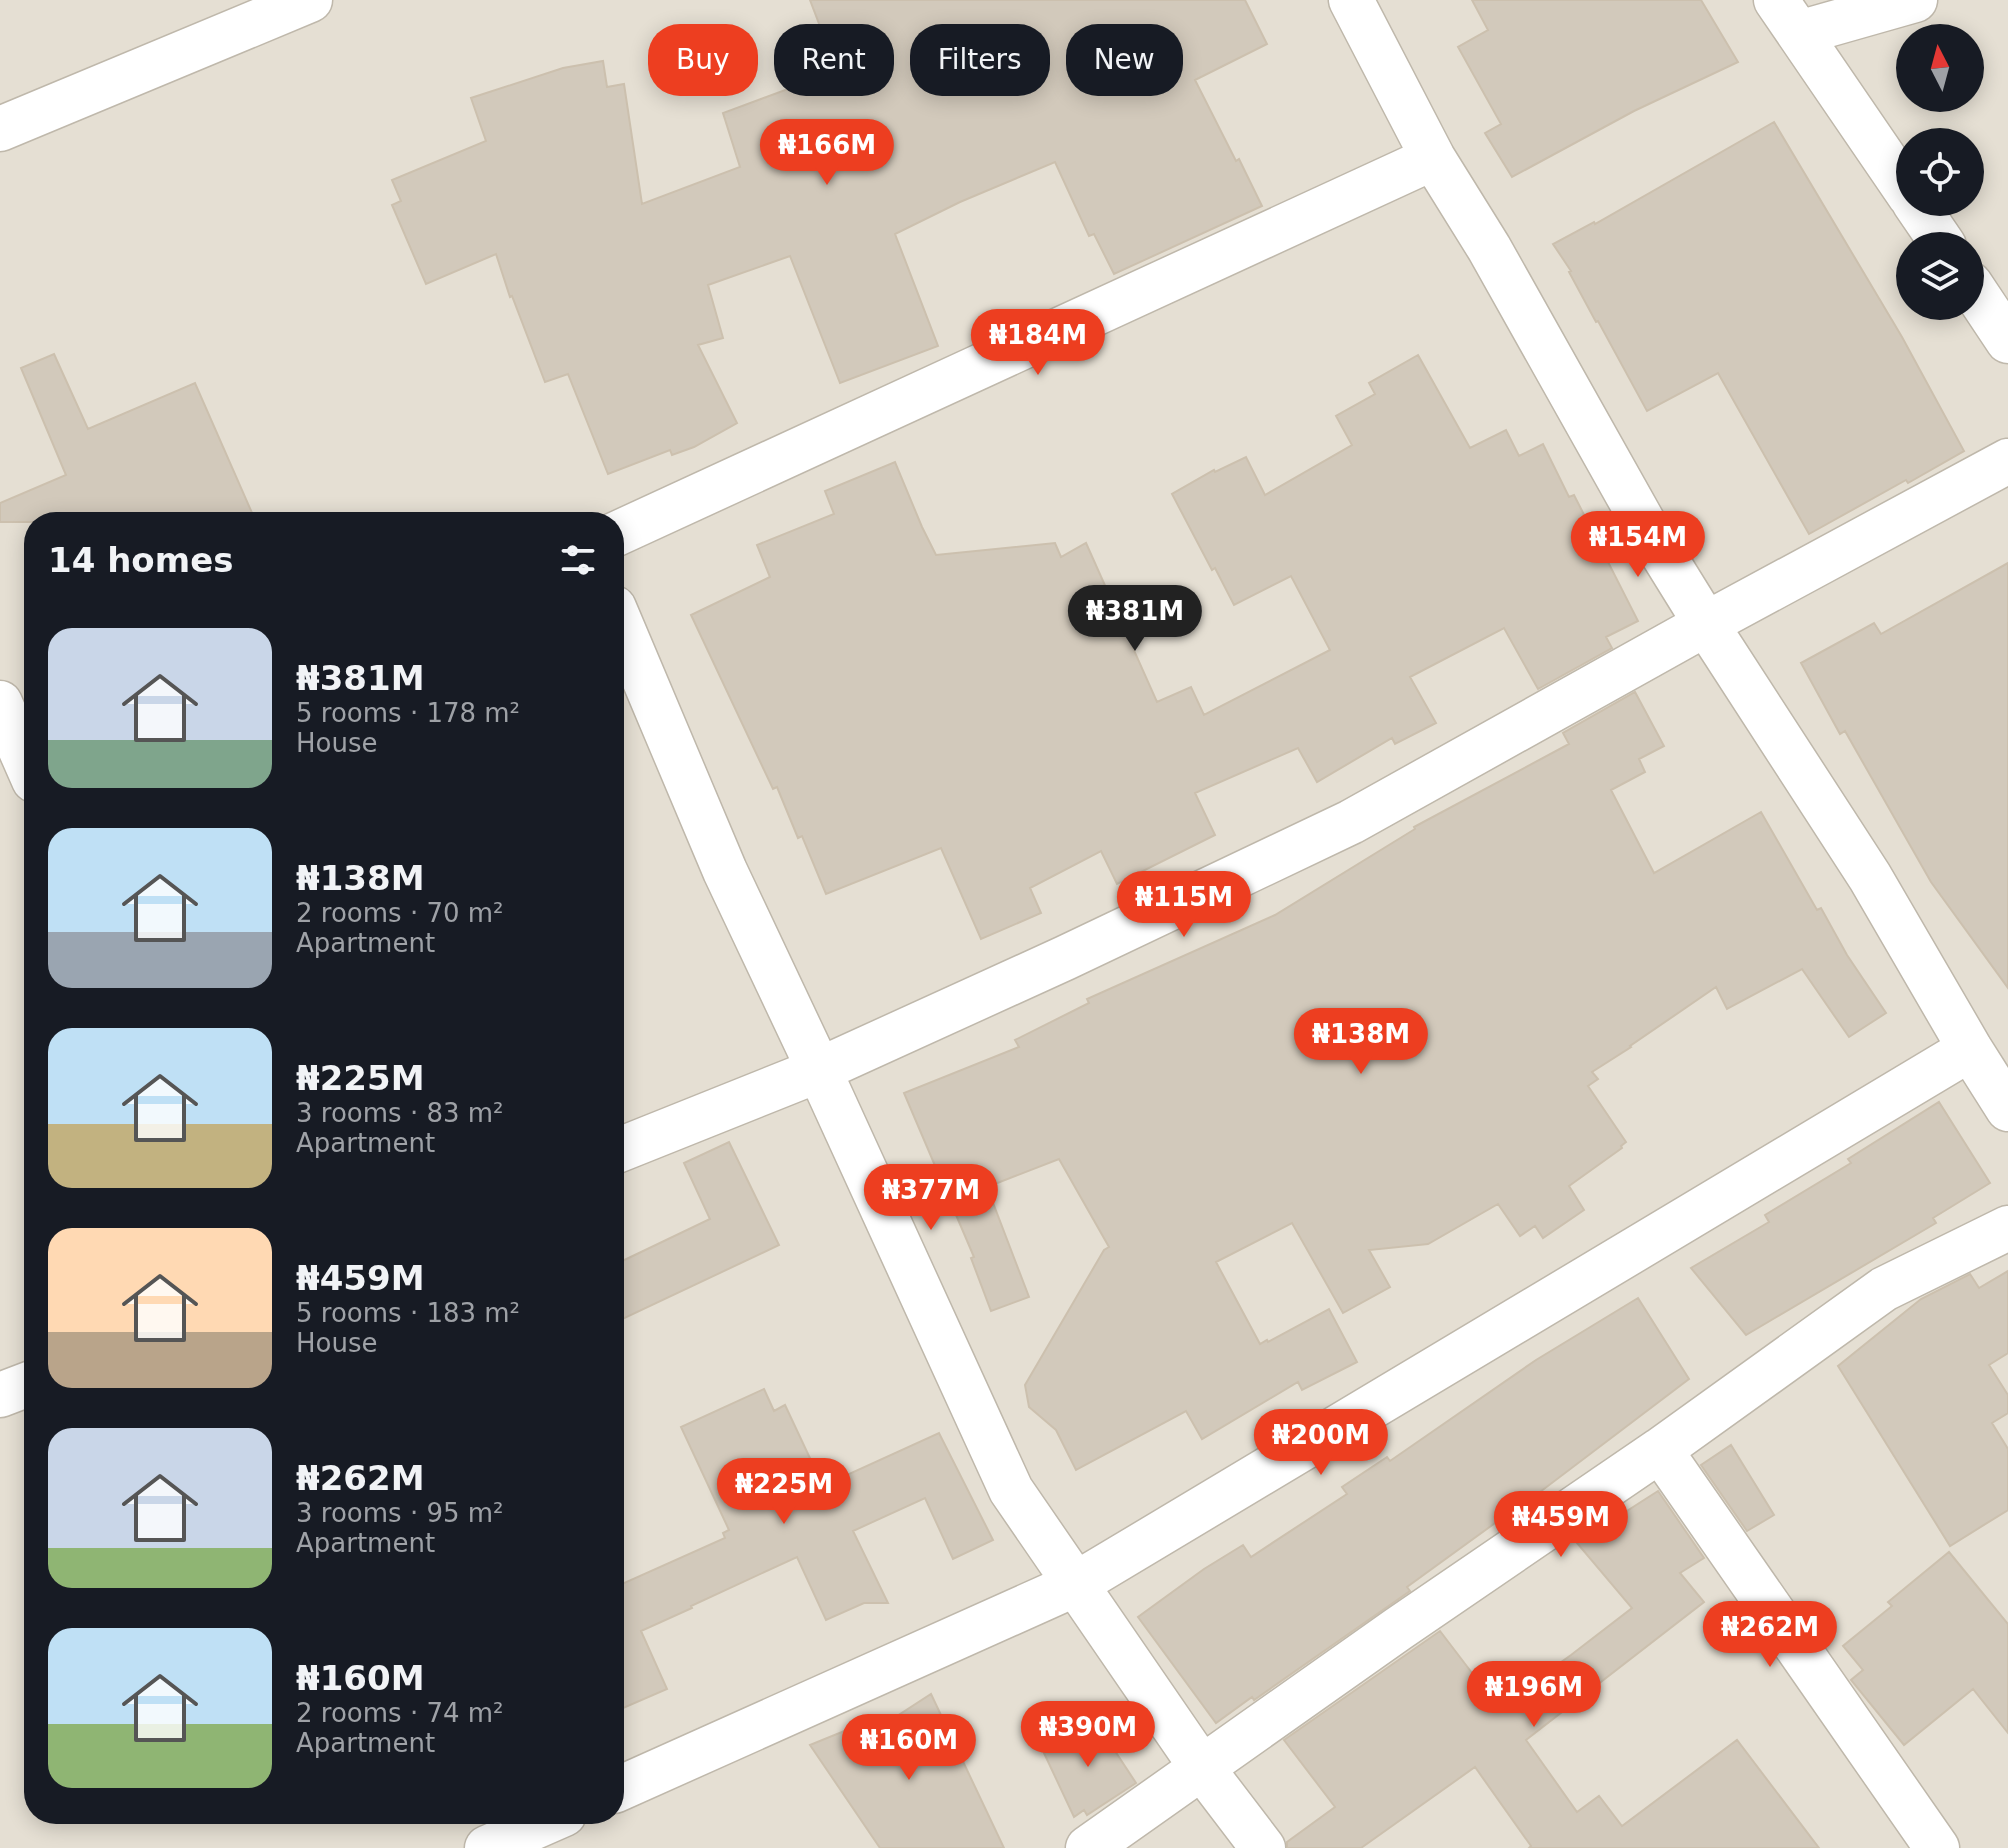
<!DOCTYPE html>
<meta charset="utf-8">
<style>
:root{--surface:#171b24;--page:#20242c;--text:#f1f3f6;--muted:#9ea1a6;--accent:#ed3e20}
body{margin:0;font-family:"DejaVu Sans",sans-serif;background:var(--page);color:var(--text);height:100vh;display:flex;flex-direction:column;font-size:30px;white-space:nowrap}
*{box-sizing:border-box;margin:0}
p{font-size:26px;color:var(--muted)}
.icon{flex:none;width:44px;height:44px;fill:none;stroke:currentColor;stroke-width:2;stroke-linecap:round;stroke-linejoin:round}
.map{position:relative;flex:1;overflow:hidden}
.panel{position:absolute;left:24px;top:512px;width:600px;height:1312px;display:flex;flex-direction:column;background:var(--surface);border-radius:32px;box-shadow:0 4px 20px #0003}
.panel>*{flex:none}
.top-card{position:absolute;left:648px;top:24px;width:760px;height:72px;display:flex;gap:16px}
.needle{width:52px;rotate:354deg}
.tools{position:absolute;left:1896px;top:24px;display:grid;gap:16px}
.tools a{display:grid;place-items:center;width:88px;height:88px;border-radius:50%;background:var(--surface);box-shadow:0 4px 20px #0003;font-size:40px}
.price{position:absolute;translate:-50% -68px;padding:0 18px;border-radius:28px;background:var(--accent);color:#fff;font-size:26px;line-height:52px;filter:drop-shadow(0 2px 4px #0008)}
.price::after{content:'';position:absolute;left:50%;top:48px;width:24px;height:18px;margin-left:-12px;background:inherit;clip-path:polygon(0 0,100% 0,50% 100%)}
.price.active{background:#222;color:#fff}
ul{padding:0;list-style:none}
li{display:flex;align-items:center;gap:24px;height:200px;padding:0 24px}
li span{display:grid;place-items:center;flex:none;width:224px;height:160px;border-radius:24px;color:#555}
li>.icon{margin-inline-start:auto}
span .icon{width:96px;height:96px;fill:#fffc;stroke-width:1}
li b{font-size:34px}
h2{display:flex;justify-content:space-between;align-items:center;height:96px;padding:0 24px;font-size:34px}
.pill{padding:0 28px;border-radius:32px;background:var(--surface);box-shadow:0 4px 20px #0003;font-size:28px;line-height:72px}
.pill.active{background:var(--accent);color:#fff}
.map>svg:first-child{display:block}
.residential{fill:#e5dfd3;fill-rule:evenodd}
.building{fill:#d2c9bb;stroke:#ccc0ae;stroke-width:2}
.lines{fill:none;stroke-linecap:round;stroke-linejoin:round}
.minor-casing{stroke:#bfb8ab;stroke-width:47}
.minor{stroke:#fff;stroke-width:44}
</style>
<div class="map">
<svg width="2008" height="1848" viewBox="0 0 2008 1848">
<rect width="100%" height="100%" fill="#f1ede4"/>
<!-- residential -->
<path class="residential" d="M0,0h2008v1848h-2008zM1910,38h60v60h-60zM1910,142h60v60h-60zM1910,246h60v60h-60zM34,522h580v1292h-580z"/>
<!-- building -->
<path class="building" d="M810,0h435l22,44 -72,36 41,81 3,-2 23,47 -148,68 -20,-40 -5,2 -34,-74 -95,40 -65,32 43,112 -98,37 -50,-127 -82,29 15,53 -25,7 39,78 -43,24 -22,8 -2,-5 -62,24 -40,-100 -23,8 -33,-86 -2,1 -14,-43 -70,30 -34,-79 9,-4 -9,-21 94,-39 -15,-43 92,-30 40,-7 4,26 17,-3 18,120 98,-37 -17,-54 114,-42z
M1472,0h229l37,62 -104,49 -122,66 -27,-44 16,-9 -43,-77 30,-17z
M1774,122l128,215 62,114 -56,32 -2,-3 -97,54 -91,-161 -71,38 -49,-90 -2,1 -27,-50 2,-1 -18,-27 41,-22 1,2z
M54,354l34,75 107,-46 61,139h-256v-19l66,-28 -45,-107z
M1418,355l52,93 36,-18 13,26 24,-12 26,53 5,-2 64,126 -32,16 6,11 -74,41 -34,-61 -94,49 26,46 -41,21 -3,-6 -75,44 -19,-34 -103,45 20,42 -98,49 -16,-33 -71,37 11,25 -60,26 -40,-91 -115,46 -24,-58 -4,2 -21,-51 -4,2 -82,-174 79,-38 -13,-32 77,-31 -9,-23 70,-29 27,65 14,28 119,-12 6,14 25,-14 71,159 34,-15 13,28 126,-65 -39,-74 -57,29 -19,-37 -3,2 -40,-76 42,-24 1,2 31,-15 19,38 87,-50 -16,-29 39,-22 -6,-11z
M2008,563v425l-77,-106 -86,-151 -5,3 -39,-71 73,-40 7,11z
M1635,692l29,54 -25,13 6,13 -34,18 43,83 107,-61 56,98 4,-2 26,47 39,58 -37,24 -47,-68 -75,40 -11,-22 -86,59 1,1 -39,25 6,7 -10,7 38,56 -5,4 1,2 -53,38 15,24 -41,28 -8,-12 -15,10 -22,-32 -70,40 -59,6 21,37 -47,26 -51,-90 -76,39 44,82 7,-4 1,2 61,-33 28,53 -55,28 -4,-8 -96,57 -16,-28 -110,59 -20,-40 -27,-23 -4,-22 79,-135 5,-3 -50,-88 -72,28 42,110 -38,14 -20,-53 3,-1 -70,-164 115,-46 -4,-7 74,-37 -2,-4 188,-84 140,-86 -1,-2 155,-83 -6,-11z
M1939,1102l51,81 -57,35 3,5 -190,112 -55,-67 78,-46 -4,-7 86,-52 -3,-4z
M729,1142l50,103 -165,78v-58l96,-46 -26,-56z
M2008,1271v82l-19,12 19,30v18l-16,10 16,26v61l-58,36 -112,-180 83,-67 49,-25 9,14z
M1638,1298l51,81 -153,116 -1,-1 -128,93 3,4 -156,109 -2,-3 -36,26 -78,-106 66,-48 39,-24 8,12 96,-63 -5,-7 45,-30 3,4 146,-101z
M764,1389l10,22 11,-6 38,81 116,-53 54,107 -40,19 -28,-61 -72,33 35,72h-24l-38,17 -29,-63 -106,49 1,2 -51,23 26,58 -53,23v-142l6,15 105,-47 -2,-5 6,-3 -48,-103z
M1731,1445l43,70 -27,16 -46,-66z
M1658,1491l46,67 -24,15 24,29 -178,138 51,72 22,-16 23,30 115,-86 82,108h-290l2,-2 -56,-79 -114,81h-74v-6l48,-35 -51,-67 156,-109 58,76 73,-52 61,-47 -55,-65z
M1949,1552l59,72v109l-35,-44 -69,56 -53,-65 12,-10 -20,-24 49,-40 -4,-4z
M931,1694l73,154h-124l-70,-103 66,-27 4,9z
M1094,1719l42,64 -49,32 -3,-5 -10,7 -30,-64z"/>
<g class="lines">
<!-- minor casing -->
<g class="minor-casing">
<path id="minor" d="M1351,0l82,158 56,90 155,276 62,100 164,253 100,172 38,60
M1776,0l134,196
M1799,33l116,-33
M0,129l310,-129
M1914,202l30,44
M1970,284l38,57
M614,535l819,-377
M614,608l111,263 94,199 192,420 191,278 61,80
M0,703l34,77
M614,1152l205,-82 246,-112 286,-136 355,-198 302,-163
M0,1395l34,-13
M1660,1450l277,398
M614,1791l462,-207 894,-535
M487,1848l77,-34
M1088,1848l310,-219 262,-179 224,-161 124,-61"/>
</g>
<!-- minor -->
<use href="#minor" class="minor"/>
</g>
</svg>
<div class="tools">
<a><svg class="needle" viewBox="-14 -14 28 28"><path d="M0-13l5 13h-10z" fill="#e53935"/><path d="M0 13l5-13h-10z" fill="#9ea1a6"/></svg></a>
<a><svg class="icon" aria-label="locate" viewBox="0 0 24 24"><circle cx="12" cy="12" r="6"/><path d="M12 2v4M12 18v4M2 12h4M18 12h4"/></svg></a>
<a><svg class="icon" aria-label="layers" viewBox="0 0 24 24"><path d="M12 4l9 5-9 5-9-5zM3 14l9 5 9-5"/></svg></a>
</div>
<b class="price" style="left:827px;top:187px">₦166M</b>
<b class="price" style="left:1038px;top:377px">₦184M</b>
<b class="price" style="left:1638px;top:579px">₦154M</b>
<b class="price active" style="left:1135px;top:653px">₦381M</b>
<b class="price" style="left:1184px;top:939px">₦115M</b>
<b class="price" style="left:1361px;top:1076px">₦138M</b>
<b class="price" style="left:931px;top:1232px">₦377M</b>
<b class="price" style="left:1321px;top:1477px">₦200M</b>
<b class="price" style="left:784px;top:1526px">₦225M</b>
<b class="price" style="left:1561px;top:1559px">₦459M</b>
<b class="price" style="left:1770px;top:1669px">₦262M</b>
<b class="price" style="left:1534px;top:1729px">₦196M</b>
<b class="price" style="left:1088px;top:1769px">₦390M</b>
<b class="price" style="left:909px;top:1782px">₦160M</b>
<div class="top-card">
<a class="pill active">Buy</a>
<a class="pill">Rent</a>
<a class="pill">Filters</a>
<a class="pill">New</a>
</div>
<section class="panel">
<h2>14 homes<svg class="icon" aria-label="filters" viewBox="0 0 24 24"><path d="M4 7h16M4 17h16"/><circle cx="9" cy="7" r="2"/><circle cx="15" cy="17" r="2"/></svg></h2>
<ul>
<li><span style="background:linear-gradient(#c9d6e8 70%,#7fa58c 0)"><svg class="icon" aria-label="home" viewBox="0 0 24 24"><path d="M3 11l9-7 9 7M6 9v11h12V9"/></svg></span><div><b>₦381M</b><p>5 rooms · 178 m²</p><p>House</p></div></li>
<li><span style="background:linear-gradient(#bfe0f5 65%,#9aa5b1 0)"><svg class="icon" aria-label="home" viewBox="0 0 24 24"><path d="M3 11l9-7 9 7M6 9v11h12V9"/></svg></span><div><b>₦138M</b><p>2 rooms · 70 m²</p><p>Apartment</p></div></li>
<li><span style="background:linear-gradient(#bfe0f5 60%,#c2b280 0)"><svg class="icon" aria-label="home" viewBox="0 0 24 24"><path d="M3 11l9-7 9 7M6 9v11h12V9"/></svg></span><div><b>₦225M</b><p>3 rooms · 83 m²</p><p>Apartment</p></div></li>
<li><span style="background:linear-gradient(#ffd9b3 65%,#b9a48a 0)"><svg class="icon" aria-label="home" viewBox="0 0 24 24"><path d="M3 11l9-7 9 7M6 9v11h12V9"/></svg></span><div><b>₦459M</b><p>5 rooms · 183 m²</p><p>House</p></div></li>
<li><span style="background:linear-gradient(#c9d6e8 75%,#8fb573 0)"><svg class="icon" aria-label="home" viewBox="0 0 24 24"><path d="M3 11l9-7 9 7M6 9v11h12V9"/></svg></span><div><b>₦262M</b><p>3 rooms · 95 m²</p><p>Apartment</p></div></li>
<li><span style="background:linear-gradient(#bfe0f5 60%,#8fb573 0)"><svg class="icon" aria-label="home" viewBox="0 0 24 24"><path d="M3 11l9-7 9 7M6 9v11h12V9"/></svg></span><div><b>₦160M</b><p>2 rooms · 74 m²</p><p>Apartment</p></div></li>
</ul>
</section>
</div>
